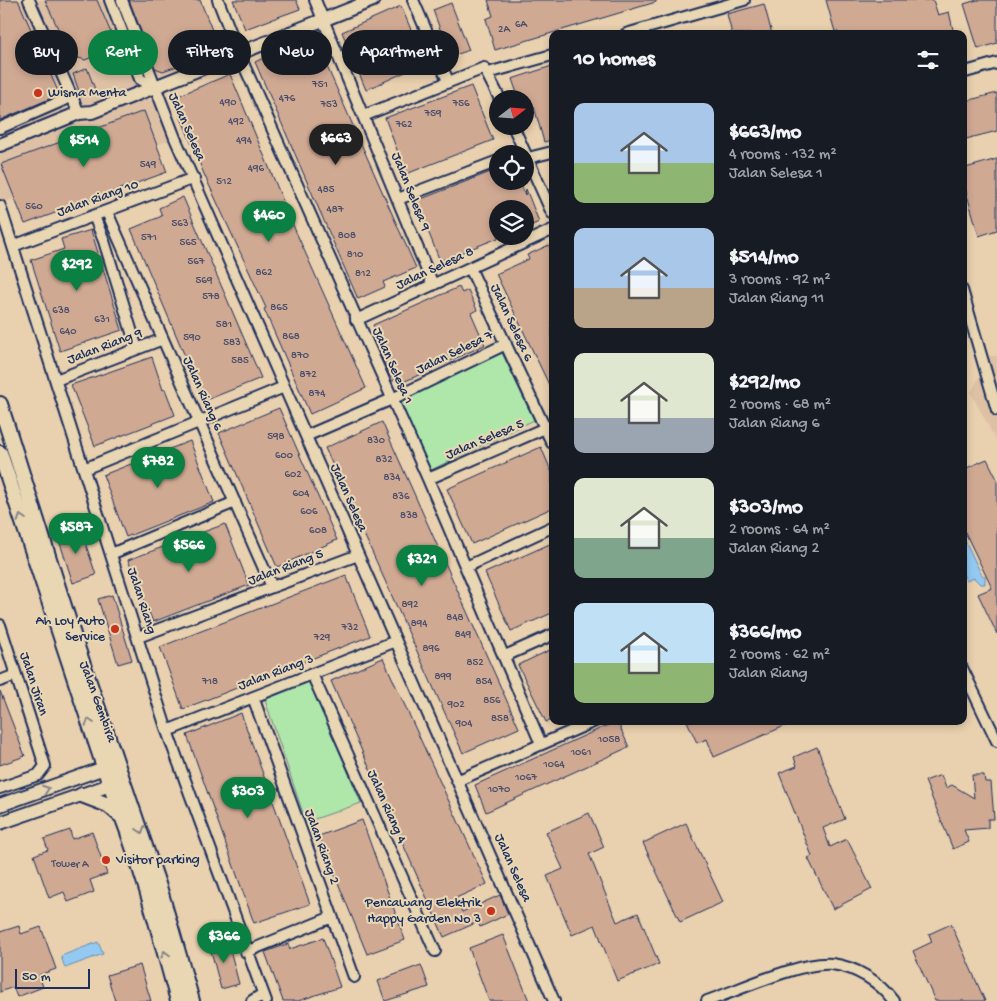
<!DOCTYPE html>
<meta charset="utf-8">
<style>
:root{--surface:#171b24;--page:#20242c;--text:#f1f3f6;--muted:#9ea1a6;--accent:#0b8043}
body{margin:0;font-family:"Gochi Hand",sans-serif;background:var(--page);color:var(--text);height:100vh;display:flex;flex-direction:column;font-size:19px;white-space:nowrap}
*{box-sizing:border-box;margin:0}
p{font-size:16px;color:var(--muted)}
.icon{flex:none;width:28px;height:28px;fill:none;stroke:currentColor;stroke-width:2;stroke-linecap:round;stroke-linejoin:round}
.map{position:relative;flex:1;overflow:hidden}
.details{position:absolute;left:549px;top:30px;width:418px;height:695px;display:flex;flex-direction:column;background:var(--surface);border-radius:10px;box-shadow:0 2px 8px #0003}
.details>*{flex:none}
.top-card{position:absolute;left:15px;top:30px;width:459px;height:45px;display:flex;gap:10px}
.needle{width:32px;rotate:73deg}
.controls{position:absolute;left:489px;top:90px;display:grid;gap:10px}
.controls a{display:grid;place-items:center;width:45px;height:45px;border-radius:50%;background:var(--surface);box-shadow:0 2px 8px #0003;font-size:25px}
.scale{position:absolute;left:15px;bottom:12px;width:75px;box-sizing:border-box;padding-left:5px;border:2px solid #1b2f5e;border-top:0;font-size:14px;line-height:18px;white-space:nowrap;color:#1b2f5e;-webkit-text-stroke:4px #e9d6b3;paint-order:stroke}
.price{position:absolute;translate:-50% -42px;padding:0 11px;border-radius:18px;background:var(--accent);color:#fff;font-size:16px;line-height:32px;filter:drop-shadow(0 1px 2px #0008)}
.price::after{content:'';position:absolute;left:50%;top:30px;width:15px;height:11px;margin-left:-8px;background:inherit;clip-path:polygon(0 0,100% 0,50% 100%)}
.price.active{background:#222;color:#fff}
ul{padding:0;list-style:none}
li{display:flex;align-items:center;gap:15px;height:125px;padding:0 25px}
li span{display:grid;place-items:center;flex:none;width:140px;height:100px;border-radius:10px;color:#555}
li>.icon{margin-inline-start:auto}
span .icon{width:60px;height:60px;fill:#fffc;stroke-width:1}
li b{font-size:21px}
h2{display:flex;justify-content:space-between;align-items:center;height:60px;padding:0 25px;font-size:21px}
.tag{padding:0 18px;border-radius:22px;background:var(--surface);box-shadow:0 2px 8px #0003;font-size:18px;line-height:45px}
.tag.active{background:var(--accent);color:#fff}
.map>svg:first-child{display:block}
.built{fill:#dec1a5}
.green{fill:#afe7aa;stroke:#658b84}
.water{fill:#94caf2;stroke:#648cb7}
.building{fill:#d0a993;stroke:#1b2f5e}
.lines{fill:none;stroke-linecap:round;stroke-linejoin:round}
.minor-casing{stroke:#1b2f5e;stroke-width:14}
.tertiary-casing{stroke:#1b2f5e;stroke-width:16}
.secondary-casing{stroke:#1b2f5e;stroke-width:18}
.minor{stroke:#e9d6b3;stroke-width:10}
.tertiary{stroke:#e9d6b3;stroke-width:12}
.secondary{stroke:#e9d6b3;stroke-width:14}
.oneway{stroke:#828288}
.poi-dot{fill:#c8321e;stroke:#e9d6b3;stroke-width:2}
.labels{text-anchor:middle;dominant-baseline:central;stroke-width:4;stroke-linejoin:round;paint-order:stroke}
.number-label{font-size:11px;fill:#484e6b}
.poi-label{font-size:14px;fill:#1b2f5e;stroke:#e9d6b3;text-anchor:start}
.street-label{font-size:14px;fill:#1b2f5e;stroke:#e9d6b3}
</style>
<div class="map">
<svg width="997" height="1001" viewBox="0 0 997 1001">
<rect width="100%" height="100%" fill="#e9d0ae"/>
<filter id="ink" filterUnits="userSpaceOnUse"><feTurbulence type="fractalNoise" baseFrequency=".02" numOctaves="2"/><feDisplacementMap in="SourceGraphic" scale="10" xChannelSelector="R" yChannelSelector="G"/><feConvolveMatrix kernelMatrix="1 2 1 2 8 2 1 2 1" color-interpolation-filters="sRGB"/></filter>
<g filter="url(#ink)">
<!-- built -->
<path class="built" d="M0,0h170l28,70 -44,17 21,51 -175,66z
M989,356h8v86l-26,-49z"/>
<!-- green -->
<path class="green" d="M502,353l32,67 -103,50 -32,-68z
M310,681l51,122 -55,19 -42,-125z"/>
<!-- water -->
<path class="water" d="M963,536l18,38 4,3v7h-5l-6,-6 -8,3 -3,-8z
M98,942l5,12 -38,14 -4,-12z"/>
<!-- building -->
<path class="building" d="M0,0h18l39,89 -3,8 -54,23z
M45,0h52l17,40 -10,4 -2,9 -17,7 -15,-5z
M129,0h71l16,40 -33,14 3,9 -23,8 -8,-3z
M233,0h63l4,9 -55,20z
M488,0h168v2l-161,48 -9,-31 7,-3z
M826,0h107l5,15 11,-3 5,22h-116v-3l-3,1z
M977,0h20v43l-19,6 -14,-45z
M451,3l18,47 -19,7 -17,-47z
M764,4l8,30h-40l-5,-20z
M401,6l24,57 -59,27 -24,-58z
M313,35l103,233 -33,14 2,5 -27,12 -103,-237z
M552,66v74l-8,2 -10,-35 -9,3v-11h-6l-7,-20z
M87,68l9,24 -15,5 -8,-23z
M230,74l66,158 70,156 -56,26 -46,-105 2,-1 -62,-134 -31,-76z
M471,86l22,54 -87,34 -21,-56z
M997,93v38l-35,9v-38z
M144,111l23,61 -142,52 -24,-60z
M997,159v71l-18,6 -17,-58v-9z
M498,169v12h22l5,14 1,-6 13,33 -14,6v-19h-27v29l-58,23 -24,-60z
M183,197l78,181 -57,23 -73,-172 31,-13 -3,-8z
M91,230l31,100 -62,21 -29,-91 33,-11 -3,-10z
M549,245l3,8v138l-56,-117 33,-15 -2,-4z
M459,287l3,6 6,-3 9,20 -6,3 14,32 -84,38 -2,-5 -7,3 -19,-43 5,-2 -5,-11z
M152,357l11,33 2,-1 10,26 -80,31 -24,-61z
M279,408l58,132 -60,27 -58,-134z
M382,422l137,306 -56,25 -138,-305z
M190,441l24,61 -88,35 -23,-62z
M541,447l11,26v35l-80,36 -25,-55z
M987,459l10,20v155l-19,-40 14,-6 -30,-62v-56z
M225,524l24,61 -96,37 -25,-62z
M80,527l16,48 -23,8 -16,-49z
M552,543v70l-41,18 -26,-58z
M346,575l24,61 -187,73 -23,-62z
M112,595l20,65 -14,4 -20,-65z
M552,649v70l-6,3 -28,-57z
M383,658l104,226 -31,14 6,14 38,-17 8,19 -28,13 -2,-5 -34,15 -113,-256z
M0,691l25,65 -25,9z
M241,713l69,191 -56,19 -67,-188z
M617,721l12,26 -143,65 -11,-27z
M687,721h109l-82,36 -7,-18 -10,4z
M817,747l28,72 -22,9 7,19 17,-8 25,50 -39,20 -25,-51 4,-2 -33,-83 18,-7 -3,-9z
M941,775l5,13 6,-3 22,13 -2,-23h12l1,7h6l3,37h-6v9l-24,2 5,12 -16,7 -28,-68z
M589,813l15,34 -15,7 28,68 21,-9 21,51 -42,17 -22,-56 -23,10 -25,-59 16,-7 -17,-37z
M362,820l43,120 -38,14 -48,-118z
M686,823l37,79 -43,20 -37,-79z
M70,830l2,9 20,-7 15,42 -17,6 4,12 -26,10 -4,-10 -15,6 -15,-43 14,-5 -4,-11z
M951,924l34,77h-50l-22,-50 19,-9 -3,-8z
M19,926l2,8 20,-7 15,42 -17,6 4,12 -26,10 -4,-10 -13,5v-60z
M503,935l26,66h-40l-20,-53z
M227,938l12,46 -18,5 -12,-46z
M323,938l17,49 -42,14h-15l-18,-49 23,-8 2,5z
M140,965l11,36h-36l-8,-26z
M421,965l8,22 -44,14 -7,-20z"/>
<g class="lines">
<!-- minor casing -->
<g class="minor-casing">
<path id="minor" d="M29,0l50,113
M110,0l30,79 14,8
M122,0l53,138 379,863
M218,0l21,54 189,425 113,265
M315,0l118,285
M413,0l35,81
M626,34l118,-34
M488,73l64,-18
M962,73l35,-10
M363,116l121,-48 16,31
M513,126l39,87
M0,128l71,-31
M528,158l24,-6
M398,199l100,-38
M0,206l167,525 99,270
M107,212l165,375
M94,216l10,25 33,108
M13,246l181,-68
M470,268l82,175
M962,290l35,120
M356,320l196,-90
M56,380l107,-41
M306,436l86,-37 114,-55
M84,469l200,-82
M428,479l124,-54
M111,554l124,-52
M466,567l86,-40
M0,625l45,141 -7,9 -38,13
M138,637l220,-82
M505,656l47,-21
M962,668l35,73
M312,674l123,277
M0,681l16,-6
M253,697l101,280
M167,731l229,-90
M459,780l136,-59
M246,952l86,-35
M252,1001l11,-7
M707,1001c32,-11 94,-40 125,-37 24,3 48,18 62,37"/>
</g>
<!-- tertiary casing -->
<g class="tertiary-casing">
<path id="tertiary" d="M0,145l79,-32 13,-1 281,-112
M0,805l104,-37
M0,823l110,-38"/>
</g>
<!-- secondary casing -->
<g class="secondary-casing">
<path id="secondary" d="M0,404l76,240 84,246 32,111
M0,453l110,332c29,70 48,143 68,216
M82,795l26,10 13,11"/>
</g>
<!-- minor -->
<use href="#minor" class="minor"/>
<!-- tertiary -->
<use href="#tertiary" class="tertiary"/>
<!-- secondary -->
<use href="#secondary" class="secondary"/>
</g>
<!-- one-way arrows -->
<defs><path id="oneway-chevron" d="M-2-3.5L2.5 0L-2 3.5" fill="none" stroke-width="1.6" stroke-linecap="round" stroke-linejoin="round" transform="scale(1.25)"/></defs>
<g class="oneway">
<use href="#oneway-chevron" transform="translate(21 518) rotate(-108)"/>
<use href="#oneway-chevron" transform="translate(89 722) rotate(-108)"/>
<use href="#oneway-chevron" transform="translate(46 789) rotate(-20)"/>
<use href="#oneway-chevron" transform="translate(141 830) rotate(72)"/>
<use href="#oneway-chevron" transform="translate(165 954) rotate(-105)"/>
</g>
</g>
<!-- markers -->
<g class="poi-dot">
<circle cx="38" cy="93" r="5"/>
<circle cx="115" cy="629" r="5"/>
<circle cx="106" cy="860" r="5"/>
<circle cx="491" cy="911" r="5"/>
</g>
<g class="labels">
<!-- number labels -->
<g class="number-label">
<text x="521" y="25">6A</text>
<text x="504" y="30">2A</text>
<text x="320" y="85">751</text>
<text x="287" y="99">476</text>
<text x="228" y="103">490</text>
<text x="461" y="104">756</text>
<text x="329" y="105">753</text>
<text x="433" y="114">759</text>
<text x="236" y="122">492</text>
<text x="404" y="125">762</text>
<text x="244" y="141">494</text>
<text x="148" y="165">549</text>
<text x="256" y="169">496</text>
<text x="224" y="182">512</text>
<text x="326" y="190">485</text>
<text x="34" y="207">560</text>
<text x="335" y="210">487</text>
<text x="180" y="224">563</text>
<text x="347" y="236">808</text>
<text x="149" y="238">571</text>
<text x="188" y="243">565</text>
<text x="355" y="255">810</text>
<text x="196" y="262">567</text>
<text x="264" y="273">862</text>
<text x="363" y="274">812</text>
<text x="204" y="281">569</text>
<text x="211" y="297">578</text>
<text x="279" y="308">865</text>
<text x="61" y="311">638</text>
<text x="102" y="320">631</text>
<text x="224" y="325">581</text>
<text x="68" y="332">640</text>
<text x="291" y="337">868</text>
<text x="192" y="338">590</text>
<text x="232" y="343">583</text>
<text x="300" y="356">870</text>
<text x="240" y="361">585</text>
<text x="308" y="375">872</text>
<text x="317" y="394">874</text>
<text x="276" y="437">598</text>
<text x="376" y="441">830</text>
<text x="284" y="456">600</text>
<text x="384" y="460">832</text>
<text x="293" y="475">602</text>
<text x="392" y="478">834</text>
<text x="301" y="494">604</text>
<text x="401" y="497">836</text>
<text x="309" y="512">606</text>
<text x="409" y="516">838</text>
<text x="318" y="531">608</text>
<text x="410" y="605">892</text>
<text x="455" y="618">848</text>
<text x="419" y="624">894</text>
<text x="350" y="628">732</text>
<text x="463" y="635">849</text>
<text x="322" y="638">729</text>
<text x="431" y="649">896</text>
<text x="475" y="663">852</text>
<text x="443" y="677">899</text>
<text x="210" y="682">718</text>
<text x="484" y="682">854</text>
<text x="492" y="701">856</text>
<text x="456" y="705">902</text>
<text x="500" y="719">858</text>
<text x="464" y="724">904</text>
<text x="609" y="740">1058</text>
<text x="581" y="753">1061</text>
<text x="554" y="765">1064</text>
<text x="526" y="778">1067</text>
<text x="499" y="790">1070</text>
<text x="70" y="865">Tower A</text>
</g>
<!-- poi labels -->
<g class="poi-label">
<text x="48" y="93">Wisma Menta</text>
<text x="105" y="621" text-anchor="end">Ah Loy Auto<tspan x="105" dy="16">Service</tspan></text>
<text x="116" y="860">Visitor parking</text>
<text x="481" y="903" text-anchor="end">Pencawang Elektrik<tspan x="481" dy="16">Happy Garden No 3</tspan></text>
</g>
<!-- street labels -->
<g class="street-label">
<text transform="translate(186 127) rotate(66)">Jalan Selesa</text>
<text transform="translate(410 192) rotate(68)">Jalan Selesa 9</text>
<text transform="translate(98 199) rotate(-20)">Jalan Riang 10</text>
<text transform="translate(435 269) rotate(-25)">Jalan Selesa 8</text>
<text transform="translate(511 323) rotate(65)">Jalan Selesa 6</text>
<text transform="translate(105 347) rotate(-21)">Jalan Riang 9</text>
<text transform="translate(455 353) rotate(-26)">Jalan Selesa 7</text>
<text transform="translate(392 366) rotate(66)">Jalan Selesa 1</text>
<text transform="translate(202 394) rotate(66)">Jalan Riang 6</text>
<text transform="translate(485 440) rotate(-23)">Jalan Selesa 5</text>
<text transform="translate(348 498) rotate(66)">Jalan Selesa</text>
<text transform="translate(286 568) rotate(-21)">Jalan Riang 5</text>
<text transform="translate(141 601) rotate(72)">Jalan Riang</text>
<text transform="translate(276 673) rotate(-21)">Jalan Riang 3</text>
<text transform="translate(33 684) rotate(72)">Jalan Jiran</text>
<text transform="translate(97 702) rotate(70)">Jalan Gembira</text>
<text transform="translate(386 807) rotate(66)">Jalan Riang 4</text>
<text transform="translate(321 847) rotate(70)">Jalan Riang 2</text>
<text transform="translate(512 868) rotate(66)">Jalan Selesa</text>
</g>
</g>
</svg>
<div class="controls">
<a><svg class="needle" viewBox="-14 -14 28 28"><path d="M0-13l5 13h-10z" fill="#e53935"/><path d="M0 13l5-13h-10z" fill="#9ea1a6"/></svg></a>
<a><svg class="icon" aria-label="locate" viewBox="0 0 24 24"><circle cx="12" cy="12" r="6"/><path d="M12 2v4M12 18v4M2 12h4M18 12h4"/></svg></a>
<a><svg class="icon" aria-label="layers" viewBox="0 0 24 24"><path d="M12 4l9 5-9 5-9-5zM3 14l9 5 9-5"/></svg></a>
</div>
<div class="scale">50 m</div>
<b class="price active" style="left:336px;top:166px">$663</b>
<b class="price" style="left:84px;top:168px">$514</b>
<b class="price" style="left:269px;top:243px">$460</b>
<b class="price" style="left:77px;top:292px">$292</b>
<b class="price" style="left:158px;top:489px">$782</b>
<b class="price" style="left:76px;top:555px">$587</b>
<b class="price" style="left:189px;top:573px">$566</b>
<b class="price" style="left:422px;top:587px">$321</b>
<b class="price" style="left:248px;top:819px">$303</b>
<b class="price" style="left:224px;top:964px">$366</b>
<div class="top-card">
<a class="tag">Buy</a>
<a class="tag active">Rent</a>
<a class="tag">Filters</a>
<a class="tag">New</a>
<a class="tag">Apartment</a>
</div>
<section class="details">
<h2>10 homes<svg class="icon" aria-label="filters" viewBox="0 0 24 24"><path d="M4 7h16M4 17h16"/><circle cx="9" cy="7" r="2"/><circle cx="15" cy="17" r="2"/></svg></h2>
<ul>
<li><span style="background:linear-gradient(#a9c7e8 60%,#8fb573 0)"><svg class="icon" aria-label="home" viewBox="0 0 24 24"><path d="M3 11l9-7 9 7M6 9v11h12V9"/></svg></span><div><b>$663/mo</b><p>4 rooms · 132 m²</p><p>Jalan Selesa 1</p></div></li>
<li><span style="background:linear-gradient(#a9c7e8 60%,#b9a48a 0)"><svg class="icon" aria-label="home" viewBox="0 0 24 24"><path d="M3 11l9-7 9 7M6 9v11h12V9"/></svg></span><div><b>$514/mo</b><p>3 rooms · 92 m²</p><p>Jalan Riang 11</p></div></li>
<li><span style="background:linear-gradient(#dfe7d0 65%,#9aa5b1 0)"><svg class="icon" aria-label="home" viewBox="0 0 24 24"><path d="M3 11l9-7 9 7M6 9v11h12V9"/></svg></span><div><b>$292/mo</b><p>2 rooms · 68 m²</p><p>Jalan Riang 6</p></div></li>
<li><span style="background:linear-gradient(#dfe7d0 60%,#7fa58c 0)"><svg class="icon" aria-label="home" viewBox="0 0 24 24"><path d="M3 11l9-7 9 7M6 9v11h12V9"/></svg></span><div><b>$303/mo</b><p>2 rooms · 64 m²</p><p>Jalan Riang 2</p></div></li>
<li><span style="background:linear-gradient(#bfe0f5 60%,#8fb573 0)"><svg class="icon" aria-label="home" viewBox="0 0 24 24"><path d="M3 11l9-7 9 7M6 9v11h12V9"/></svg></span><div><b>$366/mo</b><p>2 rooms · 62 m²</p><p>Jalan Riang</p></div></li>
</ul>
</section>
</div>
